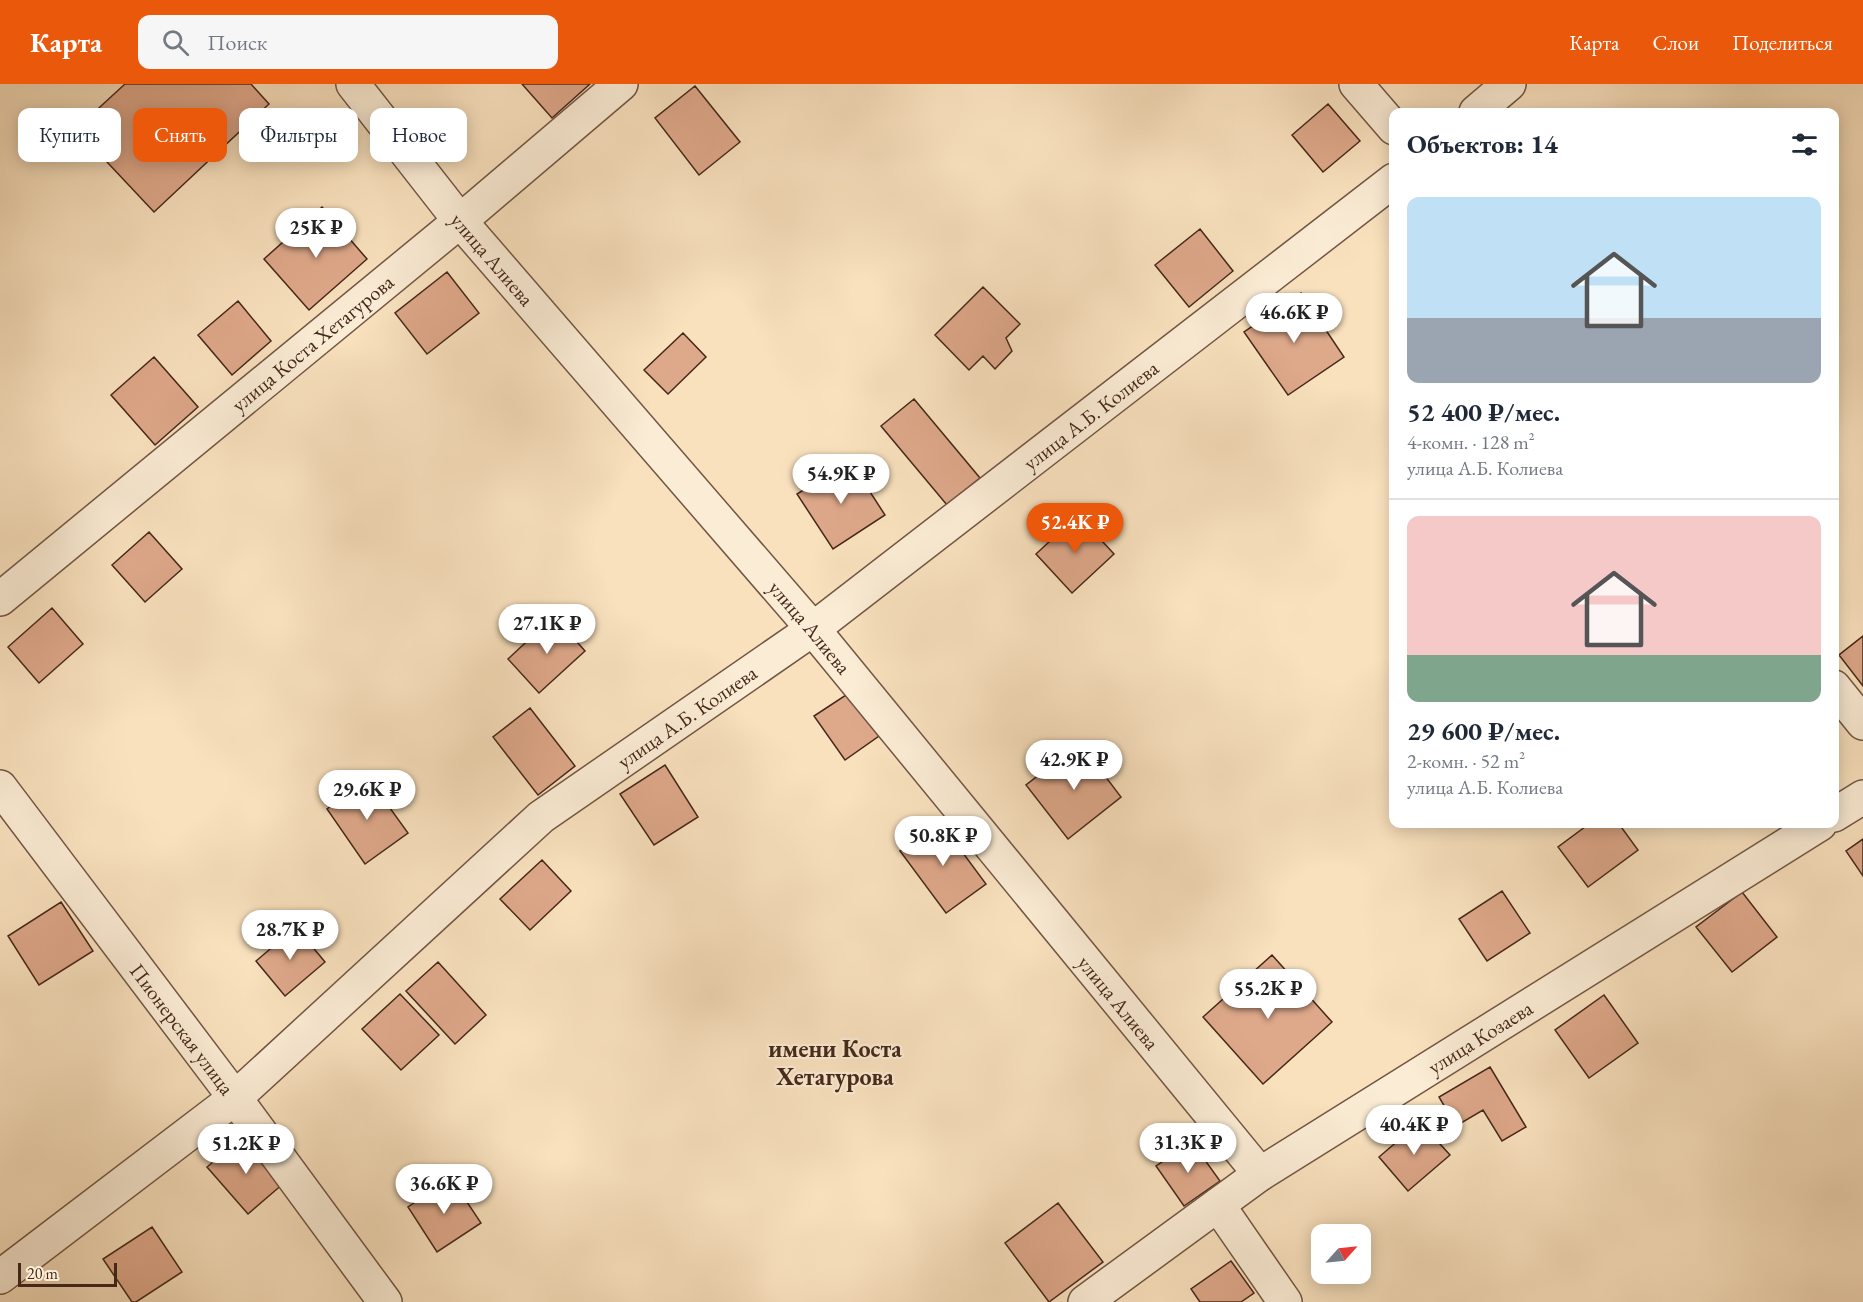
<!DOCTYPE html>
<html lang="ru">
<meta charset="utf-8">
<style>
:root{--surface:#fff;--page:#f6f6f7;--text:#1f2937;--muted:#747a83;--line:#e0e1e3;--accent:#ea580c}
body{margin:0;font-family:"EB Garamond",serif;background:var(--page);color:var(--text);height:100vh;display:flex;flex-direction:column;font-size:22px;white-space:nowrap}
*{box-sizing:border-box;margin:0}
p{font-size:20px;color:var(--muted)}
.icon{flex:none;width:33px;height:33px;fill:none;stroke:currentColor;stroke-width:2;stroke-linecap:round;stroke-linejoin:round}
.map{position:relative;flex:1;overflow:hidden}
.sheet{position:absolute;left:1389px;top:24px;width:450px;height:720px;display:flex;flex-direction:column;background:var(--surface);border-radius:12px;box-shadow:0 3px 15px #0003}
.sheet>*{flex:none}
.top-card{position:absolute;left:18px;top:24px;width:570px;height:54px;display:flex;gap:12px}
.needle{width:39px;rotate:63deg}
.controls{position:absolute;left:1311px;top:1140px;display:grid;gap:12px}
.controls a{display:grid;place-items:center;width:60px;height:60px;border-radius:12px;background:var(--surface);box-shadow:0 3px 15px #0003;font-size:30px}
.scale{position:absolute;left:18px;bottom:15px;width:99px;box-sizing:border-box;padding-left:6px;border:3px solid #45281a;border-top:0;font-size:16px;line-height:21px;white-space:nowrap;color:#45281a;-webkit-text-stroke:4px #fbecd5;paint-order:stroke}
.price{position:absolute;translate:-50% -51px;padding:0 14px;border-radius:21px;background:#fff;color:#222;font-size:20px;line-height:39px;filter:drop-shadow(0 2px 3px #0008)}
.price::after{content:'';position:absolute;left:50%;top:36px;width:18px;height:14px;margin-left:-9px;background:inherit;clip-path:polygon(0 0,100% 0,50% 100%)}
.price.current{background:var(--accent);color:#fff}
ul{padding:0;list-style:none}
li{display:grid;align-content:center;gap:12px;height:318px;padding:0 18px}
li+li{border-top:2px solid var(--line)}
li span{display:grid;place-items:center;height:186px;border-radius:12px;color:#555}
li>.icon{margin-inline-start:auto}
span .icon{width:108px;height:108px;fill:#fffc;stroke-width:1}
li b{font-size:26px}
h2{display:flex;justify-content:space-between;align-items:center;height:72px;padding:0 18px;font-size:26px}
.tag{padding:0 21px;border-radius:12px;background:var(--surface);box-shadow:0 3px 15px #0003;font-size:21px;line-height:54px}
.tag.current{background:var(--accent);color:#fff}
header{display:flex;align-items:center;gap:36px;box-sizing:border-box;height:84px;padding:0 30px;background:var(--accent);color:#fff}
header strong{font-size:28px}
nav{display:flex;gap:33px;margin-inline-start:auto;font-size:21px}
.search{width:420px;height:54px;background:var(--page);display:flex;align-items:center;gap:15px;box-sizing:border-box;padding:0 21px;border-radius:12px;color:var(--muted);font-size:22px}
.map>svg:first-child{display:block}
.building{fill:#dea88a;stroke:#45281a;stroke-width:1.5}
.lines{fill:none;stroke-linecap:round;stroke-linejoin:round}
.minor-casing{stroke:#725643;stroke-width:36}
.minor{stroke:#fbecd5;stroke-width:33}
.labels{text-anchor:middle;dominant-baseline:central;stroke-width:4.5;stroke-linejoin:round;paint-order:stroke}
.street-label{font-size:21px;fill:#45281a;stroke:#fbecd5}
.quarter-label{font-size:24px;font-weight:bold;fill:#45281a;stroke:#fbecd5}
</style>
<header>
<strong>Карта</strong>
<div class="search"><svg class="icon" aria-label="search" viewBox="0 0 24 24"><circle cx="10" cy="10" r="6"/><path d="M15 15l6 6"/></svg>Поиск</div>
<nav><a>Карта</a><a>Слои</a><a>Поделиться</a></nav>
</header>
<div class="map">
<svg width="1863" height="1218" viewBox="0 0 1863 1218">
<rect width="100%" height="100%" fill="#f9e1be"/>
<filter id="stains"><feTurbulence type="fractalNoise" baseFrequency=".00333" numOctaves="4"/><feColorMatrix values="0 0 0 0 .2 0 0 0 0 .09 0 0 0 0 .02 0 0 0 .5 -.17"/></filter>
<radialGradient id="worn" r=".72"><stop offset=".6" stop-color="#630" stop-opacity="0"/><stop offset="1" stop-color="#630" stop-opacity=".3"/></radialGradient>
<!-- building -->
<path class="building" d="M125,0h126l18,20 -115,108 -78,-83z
M522,0h68l-38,34z
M695,2l45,56 -41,33 -44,-57z
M1328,20l32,37 -37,31 -31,-37z
M322,123l45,52 -58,51 -45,-51z
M1200,145l33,42 -44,36 -34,-42z
M447,188l32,41 -52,41 -32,-41z
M983,203l37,37 -14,14 6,13 -17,18 -12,-13 -14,14 -34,-35z
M1301,209l43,64 -56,38 -44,-63z
M238,217l33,40 -39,34 -34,-40z
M683,249l23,24 -38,37 -24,-24z
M154,273l44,50 -43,38 -44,-50z
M914,315l66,79 -33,27 -66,-79z
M850,377l35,54 -52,34 -36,-55z
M1078,431l36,39 -42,39 -36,-39z
M149,448l33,37 -37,33 -33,-37z
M52,524l31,36 -44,39 -31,-36z
M554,532l31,35 -46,42 -31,-34z
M1863,552v50l-24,-31z
M849,609l30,43 -34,24 -31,-44z
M530,624l45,58 -37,29 -45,-58z
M1080,659l41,54 -53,42 -42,-54z
M665,681l33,52 -44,28 -34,-51z
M369,695l39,54 -43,31 -38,-55z
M940,738l46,62 -40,29 -46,-62z
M1589,740h30l19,26 -50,37 -30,-40z
M1863,755v37l-17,-25z
M542,776l29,31 -41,39 -30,-31z
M1502,807l28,42 -43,28 -28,-42z
M1742,808l35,45 -45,35 -36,-45z
M61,818l32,49 -54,34 -31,-49z
M296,843l29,35 -40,34 -29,-35z
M1272,871l60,67 -69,62 -60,-67z
M438,878l48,53 -31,29 -49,-53z
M400,910l39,41 -38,35 -39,-41z
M1604,911l34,48 -49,35 -34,-48z
M1490,983l36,60 -24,14 -19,-31 -27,16 -17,-29z
M1420,1038l30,33 -42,36 -29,-34z
M244,1052l40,47 -36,31 -41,-47z
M1192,1058l28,39 -36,25 -28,-40z
M451,1094l30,45 -44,29 -29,-45z
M1058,1119l45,59 -54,40 -44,-59z
M152,1143l30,45 -46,30h-4l-29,-43z
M1231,1177l23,32 -13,9h-41l-9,-13z"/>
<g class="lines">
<!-- minor casing -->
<g class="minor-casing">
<g id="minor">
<path id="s1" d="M353,0l107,137 353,408 447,545"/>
<path d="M1356,0l38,44"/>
<path d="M1476,28l33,-28"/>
<path id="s2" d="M0,515l460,-378 161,-137"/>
<path d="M1834,603l29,36"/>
<path id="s3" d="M0,703l235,311 150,204"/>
<path d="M1834,731l29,-18"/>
<path d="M1218,1121l67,97"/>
<path id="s4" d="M0,1193l235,-179 306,-281 272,-188 581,-449"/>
<path id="s5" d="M1085,1218l175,-128 560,-350"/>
</g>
</g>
<!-- minor -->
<use href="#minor" class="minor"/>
</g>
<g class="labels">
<!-- street labels -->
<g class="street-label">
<text stroke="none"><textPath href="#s1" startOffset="224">улица Алиева</textPath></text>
<text stroke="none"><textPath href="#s2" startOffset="404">улица Коста Хетагурова</textPath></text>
<text stroke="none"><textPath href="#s4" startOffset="1392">улица А.Б. Колиева</textPath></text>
<text stroke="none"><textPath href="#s1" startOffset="710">улица Алиева</textPath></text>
<text stroke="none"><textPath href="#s4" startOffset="888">улица А.Б. Колиева</textPath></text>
<text stroke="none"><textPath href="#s1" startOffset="1196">улица Алиева</textPath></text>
<text stroke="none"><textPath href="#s3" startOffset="303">Пионерская улица</textPath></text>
<text stroke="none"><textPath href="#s5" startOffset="476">улица Козаева</textPath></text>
</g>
<!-- quarter labels -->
<g class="quarter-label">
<text x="835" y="964">имени Коста<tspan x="835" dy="28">Хетагурова</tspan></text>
</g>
</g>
<rect width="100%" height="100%" filter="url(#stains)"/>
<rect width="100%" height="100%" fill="url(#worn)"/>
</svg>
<div class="controls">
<a><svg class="needle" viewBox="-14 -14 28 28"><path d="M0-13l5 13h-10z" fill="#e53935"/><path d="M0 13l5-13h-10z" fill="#747a83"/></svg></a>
</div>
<div class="scale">20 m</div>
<b class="price" style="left:316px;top:175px">25K ₽</b>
<b class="price" style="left:1294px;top:260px">46.6K ₽</b>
<b class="price" style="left:841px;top:421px">54.9K ₽</b>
<b class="price current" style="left:1075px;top:470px">52.4K ₽</b>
<b class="price" style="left:547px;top:571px">27.1K ₽</b>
<b class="price" style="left:1074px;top:707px">42.9K ₽</b>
<b class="price" style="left:367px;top:737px">29.6K ₽</b>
<b class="price" style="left:943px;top:783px">50.8K ₽</b>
<b class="price" style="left:290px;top:877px">28.7K ₽</b>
<b class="price" style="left:1268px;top:936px">55.2K ₽</b>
<b class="price" style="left:1414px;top:1072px">40.4K ₽</b>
<b class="price" style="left:1188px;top:1090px">31.3K ₽</b>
<b class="price" style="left:246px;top:1091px">51.2K ₽</b>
<b class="price" style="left:444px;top:1131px">36.6K ₽</b>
<div class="top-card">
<a class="tag">Купить</a>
<a class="tag current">Снять</a>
<a class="tag">Фильтры</a>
<a class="tag">Новое</a>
</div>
<section class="sheet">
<h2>Объектов: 14<svg class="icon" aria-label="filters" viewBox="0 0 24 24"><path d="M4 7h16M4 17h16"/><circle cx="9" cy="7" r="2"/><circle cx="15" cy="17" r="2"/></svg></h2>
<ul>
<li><span style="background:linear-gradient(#bfe0f5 65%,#9aa5b1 0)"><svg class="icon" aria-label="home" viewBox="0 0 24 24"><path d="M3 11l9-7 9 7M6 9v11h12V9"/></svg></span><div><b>52 400 ₽/мес.</b><p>4-комн. · 128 m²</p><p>улица А.Б. Колиева</p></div></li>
<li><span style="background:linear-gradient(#f6c9c9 75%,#7fa58c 0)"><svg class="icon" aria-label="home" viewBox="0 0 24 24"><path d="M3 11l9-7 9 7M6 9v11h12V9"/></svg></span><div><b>29 600 ₽/мес.</b><p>2-комн. · 52 m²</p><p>улица А.Б. Колиева</p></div></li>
</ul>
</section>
</div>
